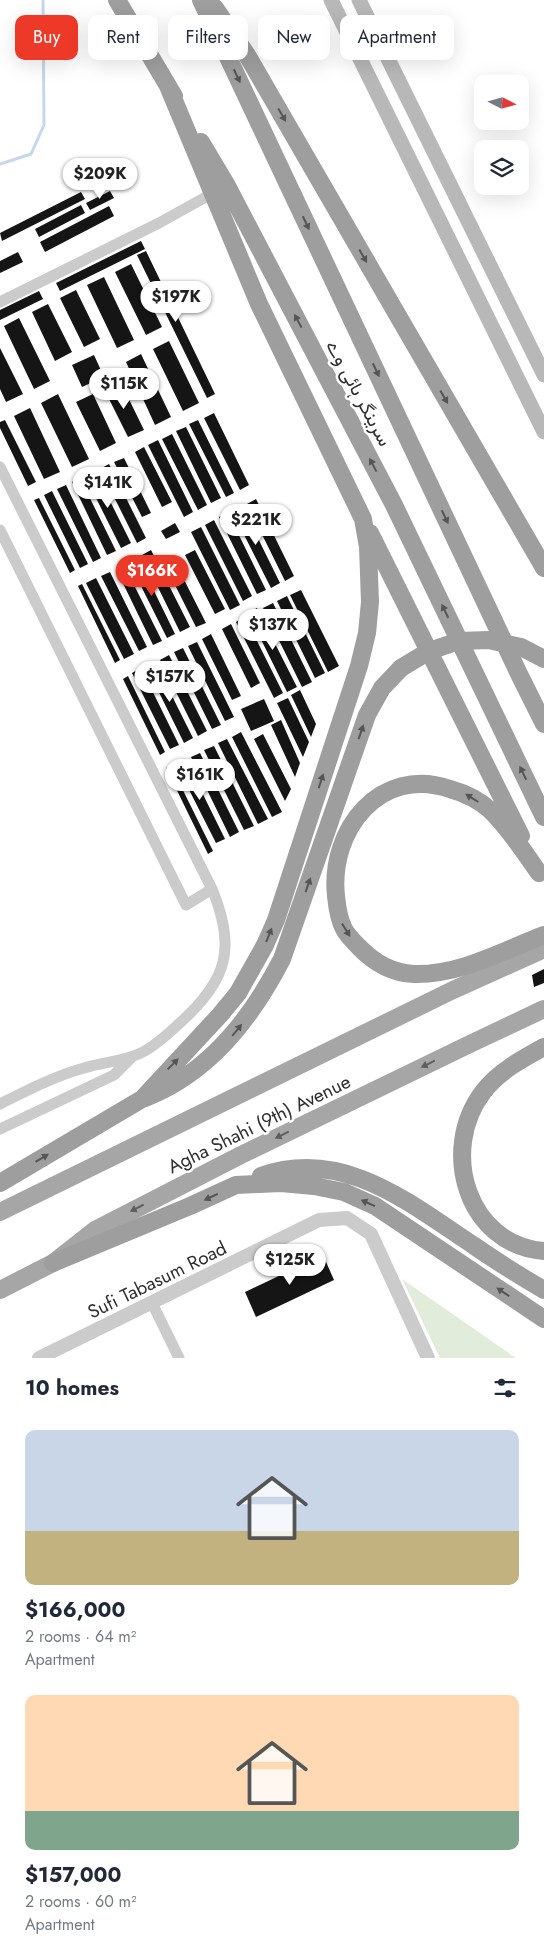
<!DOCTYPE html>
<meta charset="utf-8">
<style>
:root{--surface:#fff;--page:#f6f6f7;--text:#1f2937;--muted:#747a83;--accent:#ed3927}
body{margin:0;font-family:Jost,Vazirmatn,sans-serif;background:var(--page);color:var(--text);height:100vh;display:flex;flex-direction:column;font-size:19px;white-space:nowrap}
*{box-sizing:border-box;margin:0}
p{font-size:16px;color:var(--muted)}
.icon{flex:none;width:28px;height:28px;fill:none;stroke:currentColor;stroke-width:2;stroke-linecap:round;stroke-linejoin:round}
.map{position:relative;height:1358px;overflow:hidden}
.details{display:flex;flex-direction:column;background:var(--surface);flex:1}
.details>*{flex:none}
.top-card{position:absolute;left:15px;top:15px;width:515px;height:45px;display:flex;gap:10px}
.needle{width:32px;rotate:96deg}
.controls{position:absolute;left:474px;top:75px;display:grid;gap:10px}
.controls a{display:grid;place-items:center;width:55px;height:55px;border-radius:10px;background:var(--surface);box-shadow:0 5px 20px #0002;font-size:25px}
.price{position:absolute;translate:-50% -42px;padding:0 11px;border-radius:18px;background:#fff;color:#222;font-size:16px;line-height:32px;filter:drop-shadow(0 1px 2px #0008)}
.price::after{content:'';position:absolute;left:50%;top:30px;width:15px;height:11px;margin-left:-8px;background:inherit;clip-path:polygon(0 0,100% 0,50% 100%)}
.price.selected{background:var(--accent);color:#fff}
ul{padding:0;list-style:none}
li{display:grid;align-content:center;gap:10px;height:265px;padding:0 25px}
li span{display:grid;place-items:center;height:155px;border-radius:10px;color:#555}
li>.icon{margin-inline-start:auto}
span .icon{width:90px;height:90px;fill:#fffc;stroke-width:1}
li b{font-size:21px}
h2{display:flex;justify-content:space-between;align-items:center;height:60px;padding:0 25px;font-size:21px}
.tag{padding:0 18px;border-radius:10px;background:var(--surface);box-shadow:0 5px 20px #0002;font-size:18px;line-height:45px}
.tag.selected{background:var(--accent);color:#fff}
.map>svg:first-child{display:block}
.green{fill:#e1ecda}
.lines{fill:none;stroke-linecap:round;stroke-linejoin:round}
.stream{stroke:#c5d7ed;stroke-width:3}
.building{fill:#151515}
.minor{stroke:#cbcbcb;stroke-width:11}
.tertiary{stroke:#cbcbcb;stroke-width:14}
.secondary{stroke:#b8b8b8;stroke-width:15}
.primary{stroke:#a6a6a6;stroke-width:18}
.trunk{stroke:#9e9e9e;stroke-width:18}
.trunk-bridge{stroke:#9e9e9e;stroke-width:18}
.oneway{fill:#555}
.oneway2{fill:#5e5e5e}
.labels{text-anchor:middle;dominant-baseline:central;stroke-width:5;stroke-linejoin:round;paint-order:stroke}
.street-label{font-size:19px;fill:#2e2e2e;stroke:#fff}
</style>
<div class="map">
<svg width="544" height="1358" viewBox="0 0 544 1358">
<rect width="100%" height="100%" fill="#fff"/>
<!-- green -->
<path class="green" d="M402,1279l114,79h-76z"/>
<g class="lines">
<!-- stream -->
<path class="stream" d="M0,164l31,-10 13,-29 -1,-125"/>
</g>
<!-- building -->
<path class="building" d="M110,191l4,7 -24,12 -4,-7z
M81,192l4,7 -83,42 -2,-8z
M81,205l4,8 -46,24 -4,-8z
M109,206l5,10 -69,36 -5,-10z
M141,241l4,8 -85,42 -4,-8z
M146,251l69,143 -8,4 -70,-143z
M18,252l5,10 -23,11v-12z
M131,264l31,63 -16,8 -31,-63z
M104,277l30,63 -17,8 -30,-63z
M76,290l24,49 -16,8 -24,-49z
M39,291l4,8 -43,21v-10z
M48,304l24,48 -17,9 -23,-49z
M19,318l31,63 -16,8 -30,-63z
M169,341l30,62 -16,8 -30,-62z
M0,348l23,46 -17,8 -6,-13z
M141,354l30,63 -16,8 -29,-63z
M94,355l10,22 -22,10 -10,-22z
M121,383l23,47 -16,7 -23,-46z
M58,394l31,65 -17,8 -31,-64z
M93,394l23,49 -16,8 -24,-49z
M30,408l30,64 -16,7 -30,-63z
M214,413l35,72 -9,5 -36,-72z
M5,420l31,62 -8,4 -28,-58v-6z
M198,420l36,73 -8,4 -37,-73z
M186,427l35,71 -10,5 -35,-72z
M172,434l35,71 -9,5 -36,-71z
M158,440l35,72 -9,5 -36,-72z
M144,447l28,55 -10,5 -27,-55z
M124,458l27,55 -9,4 -28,-55z
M109,464l37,74 -9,5 -37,-74z
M95,471l36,72 -10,5 -36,-72z
M80,478l36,73 -9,4 -35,-73z
M66,485l35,73 -8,4 -36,-73z
M52,491l36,73 -8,4 -36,-73z
M39,498l36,72 -5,3 -36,-73z
M256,499l38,77 -9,5 -38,-77z
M242,506l38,77 -9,5 -39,-77z
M228,513l38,77 -9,4 -38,-77z
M214,520l38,76 -9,5 -38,-76z
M175,523l5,9 -14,7 -5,-8z
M201,527l39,78 -10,5 -39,-78z
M151,550l39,77 -10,5 -38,-77z
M195,550l30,59 -10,5 -30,-59z
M138,558l37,76 -8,4 -38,-76z
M174,560l32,63 -10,4 -31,-62z
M124,565l38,76 -9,4 -37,-76z
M110,572l37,75 -8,4 -38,-75z
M96,578l38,76 -10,5 -38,-76z
M82,584l38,76 -5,3 -37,-77z
M301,590l38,76 -11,6 -38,-77z
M287,596l38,77 -10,5 -38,-77z
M273,603l39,79 -10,5 -39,-79z
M257,608l40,79 -10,5 -39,-79z
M245,617l38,76 -9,5 -38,-76z
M231,624l29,59 -9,5 -29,-59z
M211,634l30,62 -9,4 -30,-61z
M197,642l37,75 -9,4 -37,-75z
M183,648l38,77 -9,4 -38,-77z
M169,655l38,76 -9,5 -38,-76z
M155,662l38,76 -9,5 -38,-77z
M141,668l38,77 -9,4 -38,-76z
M128,676l37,76 -5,3 -37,-76z
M300,690l16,34 -5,13 -20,-42z
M288,698l21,44 -6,15 -26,-54z
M264,699l10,22 -23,10 -10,-22z
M281,720l19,43 -5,14 -24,-52z
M241,732l41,80 -10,5 -40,-80z
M263,734l28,55 -6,12 -31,-62z
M227,739l41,80 -10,5 -40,-81z
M214,746l40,80 -10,4 -40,-80z
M200,753l39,79 -9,5 -39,-80z
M186,760l39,79 -9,4 -40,-79z
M171,766l42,85 -5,3 -42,-86z
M544,969v14l-10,4 -2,-12z
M323,1255l11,25 -78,37 -11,-25z"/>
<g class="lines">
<!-- minor -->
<path class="minor" d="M0,302l159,-79 54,-30
M0,467l212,422c24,58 16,90 -30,132 -12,11 -24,23 -39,31 -17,9 -40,10 -59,16 -29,8 -56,22 -84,36
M0,530l186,375 26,-16
M0,1129l114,-54 18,-18
M152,1303l27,55"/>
<!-- tertiary -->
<path class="tertiary" d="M39,1358l280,-138 28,-2 24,16 57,124"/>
<!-- secondary -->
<path class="secondary" d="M331,0l213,432
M359,0l185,375"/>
<!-- primary -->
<path class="primary" d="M0,1212l451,-221 93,-42
M0,1290l53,-27 42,-33 146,-75 231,-112 72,-34"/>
<!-- trunk -->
<path class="trunk" d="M117,0l57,96
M201,0l318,674 25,50
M215,8l32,47 297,513
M201,142l25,42 168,321 150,312
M370,533l151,303
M539,873c-15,-21 -30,-45 -49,-63 -11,-10 -26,-17 -40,-21 -70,-24 -121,41 -114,107 1,10 3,24 8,33 3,6 9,12 14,17 15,16 34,27 56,28 47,1 88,-23 130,-39
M544,1047c-22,12 -46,25 -61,45 -44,58 -16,153 61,159
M145,1098c64,-25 106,-79 137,-139l85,-244 15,-27 19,-20
M261,1176c82,-29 148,27 212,69 23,16 47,31 71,45
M0,1183l142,-84 78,-84 18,-22 27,-48 11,-25 83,-254 8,-33 3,-31 -2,-55 -5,-28 -104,-215 -91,-218
M53,1263l137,-57 46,-21 45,-2 33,3 30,6 31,14 169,113"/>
<!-- trunk-bridge -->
<path class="trunk-bridge" d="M401,668l28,-17 30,-10 29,-1 33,7 23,12"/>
</g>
<!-- one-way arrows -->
<defs><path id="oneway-solid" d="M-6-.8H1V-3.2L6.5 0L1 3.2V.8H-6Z" transform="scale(1.25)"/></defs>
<g class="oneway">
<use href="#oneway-solid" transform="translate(237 76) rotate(65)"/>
<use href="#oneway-solid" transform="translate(282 115) rotate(60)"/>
<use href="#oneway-solid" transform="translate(306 223) rotate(65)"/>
<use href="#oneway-solid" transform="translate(363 256) rotate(60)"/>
<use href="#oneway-solid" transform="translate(298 321) rotate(-118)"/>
<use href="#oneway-solid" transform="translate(376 370) rotate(65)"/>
<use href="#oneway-solid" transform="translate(444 397) rotate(60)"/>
<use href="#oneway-solid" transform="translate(373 465) rotate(-118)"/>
<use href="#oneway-solid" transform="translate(445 517) rotate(65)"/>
<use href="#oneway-solid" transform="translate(445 611) rotate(-116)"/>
<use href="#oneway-solid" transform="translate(361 732) rotate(-71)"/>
<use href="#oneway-solid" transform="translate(523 773) rotate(-116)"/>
<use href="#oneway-solid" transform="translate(321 781) rotate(-72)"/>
<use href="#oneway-solid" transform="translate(472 798) rotate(-148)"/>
<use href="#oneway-solid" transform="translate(308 885) rotate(-71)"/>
<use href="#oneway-solid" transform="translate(346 930) rotate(58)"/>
<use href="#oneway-solid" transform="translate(269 935) rotate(-68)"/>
<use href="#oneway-solid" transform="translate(237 1030) rotate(-51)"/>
<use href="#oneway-solid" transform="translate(173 1064) rotate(-45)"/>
<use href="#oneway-solid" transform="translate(42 1158) rotate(-31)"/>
<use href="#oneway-solid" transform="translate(211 1197) rotate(155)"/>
<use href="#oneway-solid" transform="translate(368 1203) rotate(-156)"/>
<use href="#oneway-solid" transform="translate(503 1292) rotate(-146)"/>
</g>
<g class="oneway2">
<use href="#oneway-solid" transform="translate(428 1064) rotate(154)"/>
<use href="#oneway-solid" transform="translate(282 1135) rotate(154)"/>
<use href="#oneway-solid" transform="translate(137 1208) rotate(153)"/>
</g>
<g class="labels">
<!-- street labels -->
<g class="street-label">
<text transform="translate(359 393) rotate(62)">سرینگر ہائی وے</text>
<text transform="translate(259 1124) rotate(-26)">Agha Shahi (9th) Avenue</text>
<text transform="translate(157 1280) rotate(-26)">Sufi Tabasum Road</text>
</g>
</g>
</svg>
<div class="controls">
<a><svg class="needle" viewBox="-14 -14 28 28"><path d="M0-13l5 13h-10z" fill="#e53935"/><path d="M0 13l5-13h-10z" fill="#747a83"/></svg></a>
<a><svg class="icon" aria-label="layers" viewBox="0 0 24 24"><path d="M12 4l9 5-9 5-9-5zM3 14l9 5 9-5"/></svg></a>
</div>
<b class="price" style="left:100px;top:200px">$209K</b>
<b class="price" style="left:176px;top:323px">$197K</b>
<b class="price" style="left:124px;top:410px">$115K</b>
<b class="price" style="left:108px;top:509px">$141K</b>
<b class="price" style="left:256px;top:546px">$221K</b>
<b class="price selected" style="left:152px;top:597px">$166K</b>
<b class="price" style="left:273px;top:651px">$137K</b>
<b class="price" style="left:170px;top:703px">$157K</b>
<b class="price" style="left:200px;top:801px">$161K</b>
<b class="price" style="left:290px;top:1286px">$125K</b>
<div class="top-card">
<a class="tag selected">Buy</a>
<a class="tag">Rent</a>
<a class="tag">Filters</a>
<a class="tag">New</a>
<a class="tag">Apartment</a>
</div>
</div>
<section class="details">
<h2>10 homes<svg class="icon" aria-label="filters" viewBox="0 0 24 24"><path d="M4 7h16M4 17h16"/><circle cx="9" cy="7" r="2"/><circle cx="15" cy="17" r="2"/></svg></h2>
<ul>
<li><span style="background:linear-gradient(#c9d6e8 65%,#c2b280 0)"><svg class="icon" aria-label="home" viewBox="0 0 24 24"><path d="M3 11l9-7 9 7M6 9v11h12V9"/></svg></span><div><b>$166,000</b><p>2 rooms · 64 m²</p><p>Apartment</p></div></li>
<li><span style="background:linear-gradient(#ffd9b3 75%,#7fa58c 0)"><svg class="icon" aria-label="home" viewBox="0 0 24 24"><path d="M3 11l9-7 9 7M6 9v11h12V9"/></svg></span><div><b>$157,000</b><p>2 rooms · 60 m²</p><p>Apartment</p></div></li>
</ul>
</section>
